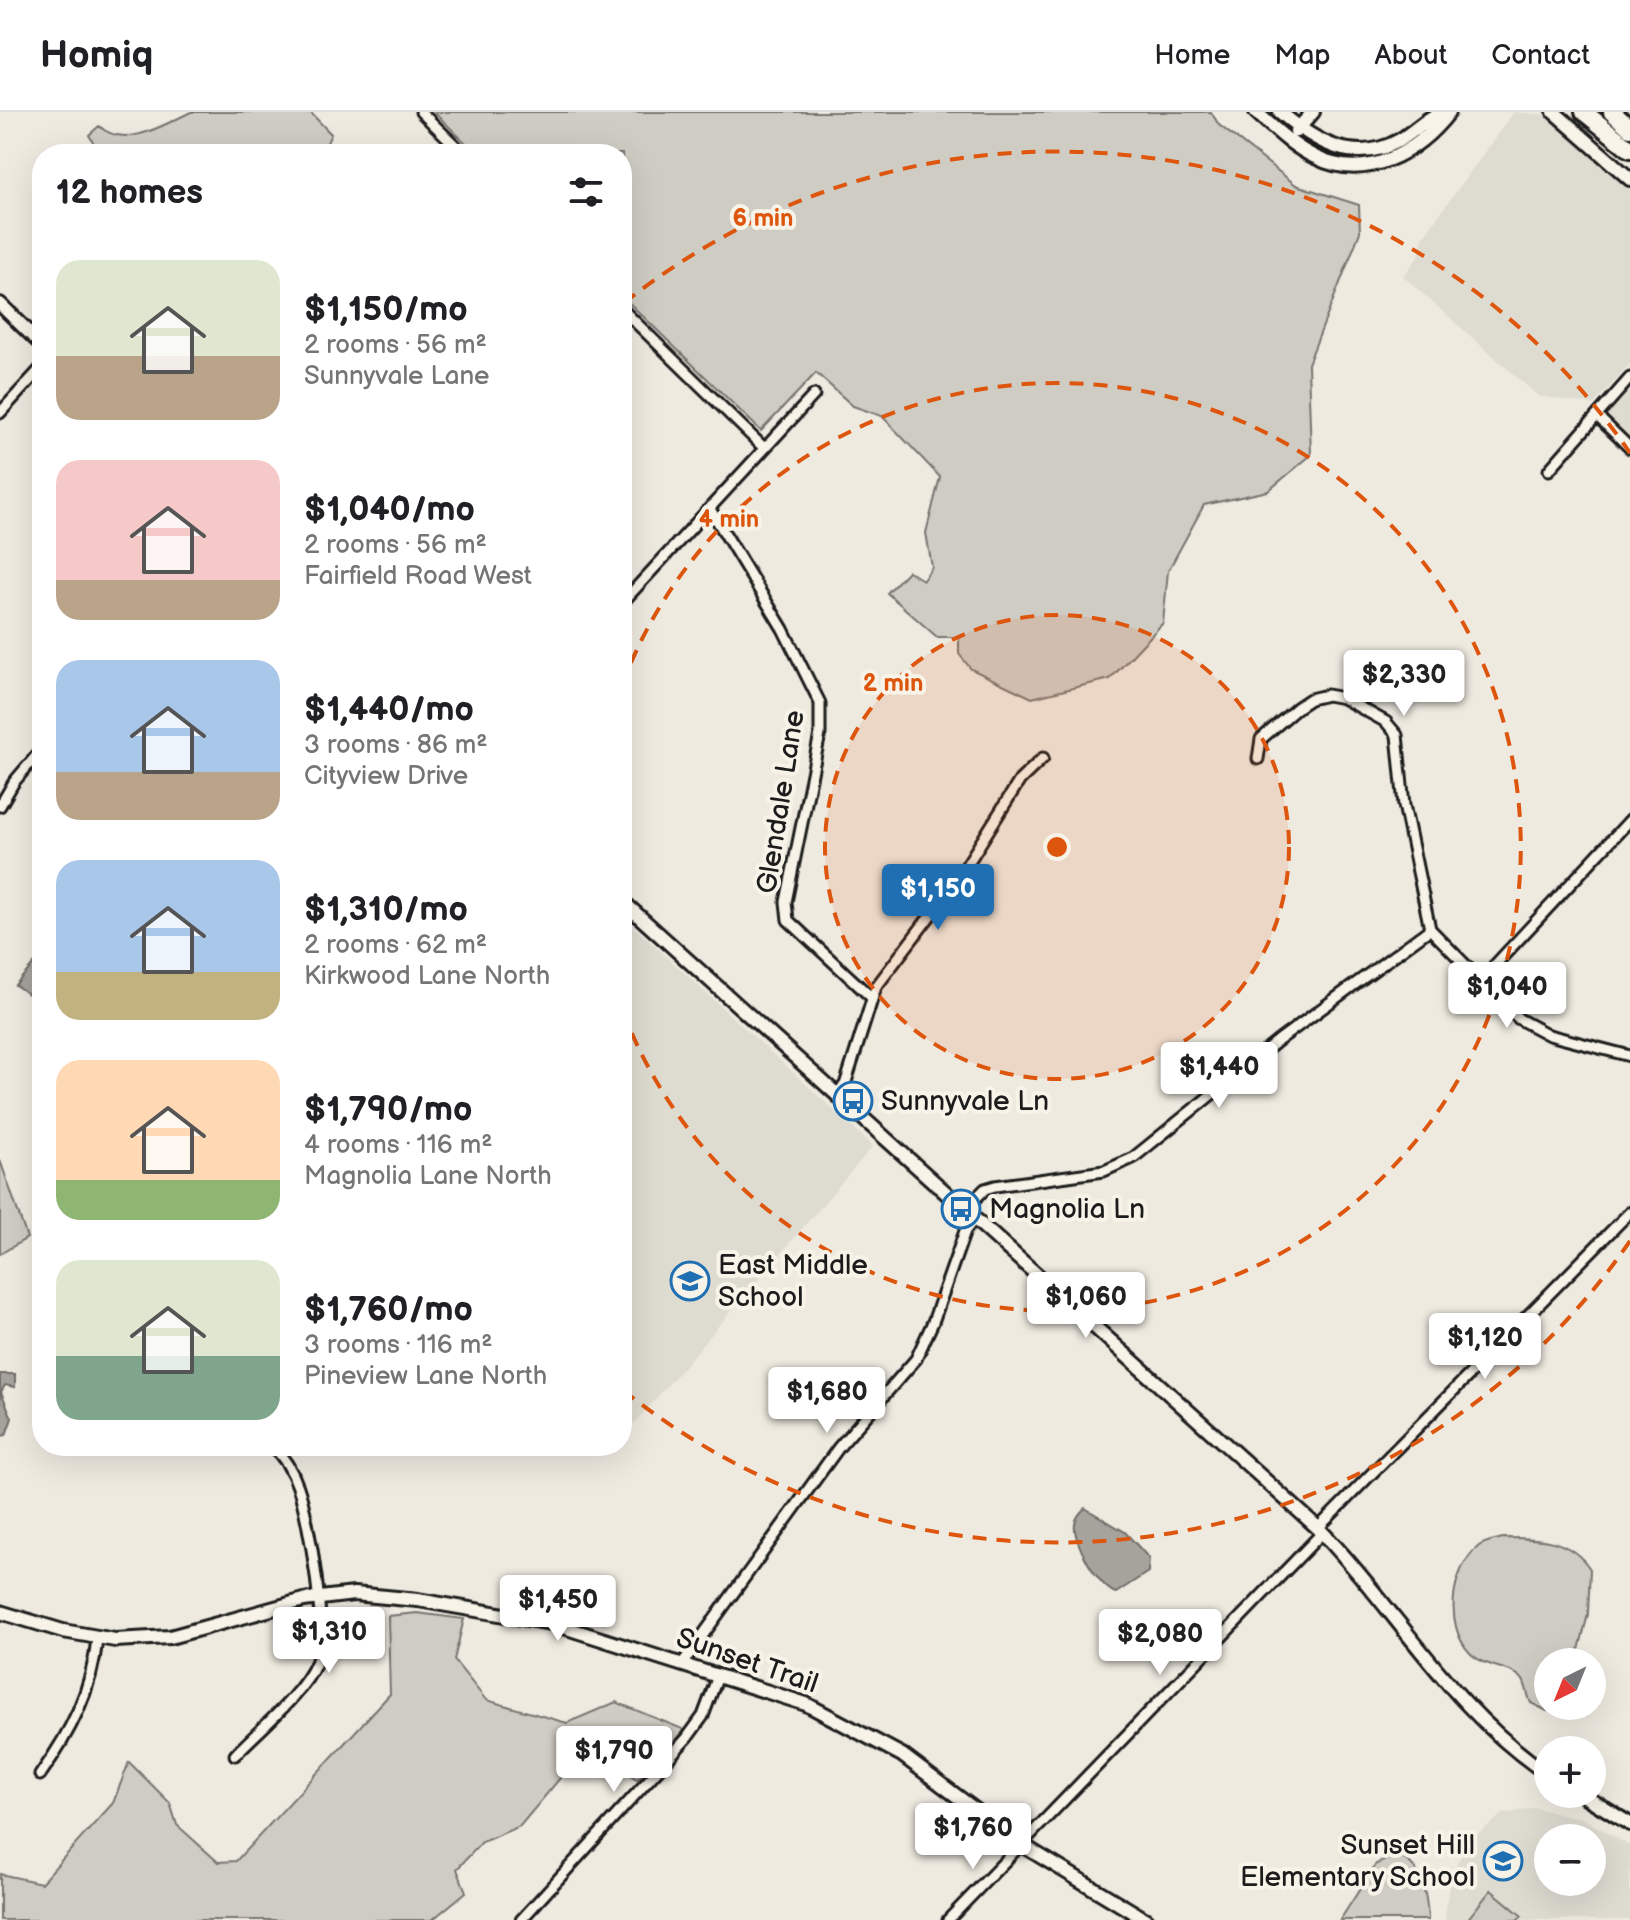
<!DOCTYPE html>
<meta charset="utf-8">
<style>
:root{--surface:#fff;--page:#f6f6f6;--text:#202124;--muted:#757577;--line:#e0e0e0;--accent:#1f6fb2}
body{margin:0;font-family:"Balsamiq Sans",sans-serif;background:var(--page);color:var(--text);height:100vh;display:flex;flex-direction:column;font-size:30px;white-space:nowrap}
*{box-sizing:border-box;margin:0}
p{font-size:26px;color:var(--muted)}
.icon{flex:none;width:44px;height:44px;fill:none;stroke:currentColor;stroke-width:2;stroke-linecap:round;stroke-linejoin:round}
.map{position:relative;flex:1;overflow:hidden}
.panel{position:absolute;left:32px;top:32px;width:600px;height:1312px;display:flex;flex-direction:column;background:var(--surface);border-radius:32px;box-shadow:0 8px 32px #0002}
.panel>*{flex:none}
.needle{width:52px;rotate:223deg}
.controls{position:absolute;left:1534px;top:1536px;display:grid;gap:16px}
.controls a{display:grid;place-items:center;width:72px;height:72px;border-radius:50%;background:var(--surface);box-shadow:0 8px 32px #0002;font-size:40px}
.price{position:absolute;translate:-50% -68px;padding:0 18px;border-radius:8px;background:#fff;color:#222;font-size:26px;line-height:52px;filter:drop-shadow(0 2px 4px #0008)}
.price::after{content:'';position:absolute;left:50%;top:48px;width:24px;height:18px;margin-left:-12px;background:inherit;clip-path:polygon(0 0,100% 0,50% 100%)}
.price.current{background:var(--accent);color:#fff}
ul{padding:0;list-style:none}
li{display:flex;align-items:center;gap:24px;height:200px;padding:0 24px}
li span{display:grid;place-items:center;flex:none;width:224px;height:160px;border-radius:24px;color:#555}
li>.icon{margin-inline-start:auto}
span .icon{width:96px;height:96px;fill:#fffc;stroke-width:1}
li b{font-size:34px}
h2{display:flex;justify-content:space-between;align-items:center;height:96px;padding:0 24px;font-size:34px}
header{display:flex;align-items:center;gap:48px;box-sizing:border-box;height:112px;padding:0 40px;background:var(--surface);border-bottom:2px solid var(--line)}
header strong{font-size:38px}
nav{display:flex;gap:44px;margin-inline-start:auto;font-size:28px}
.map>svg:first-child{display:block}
.built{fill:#dedbd1;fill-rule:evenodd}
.green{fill:#cfccc3;stroke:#767470;stroke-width:2}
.water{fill:#a6a39d;stroke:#6f6d69;stroke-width:2}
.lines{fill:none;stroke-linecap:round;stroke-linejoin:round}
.street-casing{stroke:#1c1c1c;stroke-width:15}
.secondary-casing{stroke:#1c1c1c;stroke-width:18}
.highway-casing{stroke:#1c1c1c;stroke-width:22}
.street{stroke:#f7f3e8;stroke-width:9}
.secondary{stroke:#f7f3e8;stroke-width:12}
.highway{stroke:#f7f3e8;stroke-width:16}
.ring{fill:none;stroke:#de560d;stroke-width:4;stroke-dasharray:14 10}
.labels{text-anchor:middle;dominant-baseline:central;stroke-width:8;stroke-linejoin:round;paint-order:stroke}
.street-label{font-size:28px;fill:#1c1c1c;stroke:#f7f3e8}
.poi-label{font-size:28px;fill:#1c1c1c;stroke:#f7f3e8;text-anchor:start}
.centre{fill:#de560d;stroke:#f7f3e8;stroke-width:4}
.ring-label{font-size:24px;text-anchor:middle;font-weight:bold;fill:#de560d;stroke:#f7f3e8;stroke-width:8;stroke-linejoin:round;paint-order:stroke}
</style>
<header>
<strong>Homiq</strong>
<nav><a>Home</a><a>Map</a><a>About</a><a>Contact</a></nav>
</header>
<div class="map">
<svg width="1630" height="1808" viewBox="0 0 1630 1808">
<rect width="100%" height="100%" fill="#eeeae0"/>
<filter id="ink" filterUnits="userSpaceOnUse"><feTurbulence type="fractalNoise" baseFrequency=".0125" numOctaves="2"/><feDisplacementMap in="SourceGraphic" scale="16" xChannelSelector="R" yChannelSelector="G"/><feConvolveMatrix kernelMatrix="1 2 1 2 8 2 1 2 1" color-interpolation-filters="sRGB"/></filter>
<g filter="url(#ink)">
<!-- built -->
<path class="built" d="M1514,0l36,3 80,75v174l-37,41 -55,-9 -135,-120 16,-20 4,-19z
M1630,275v50l-25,-23z
M622,804l251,230 -238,277 -13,-7z
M1535,1696l49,11 46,27v74h-185l5,-44 20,-36 33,-26zM1548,1726h44v44h-44z"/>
<!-- green -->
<path class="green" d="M191,0h119l21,22 -9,20h-222l-11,-19 10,-9c26,24 64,-1 92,-14z
M434,0h777l8,13 77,60 63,20 1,27 -52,132 3,91 -43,36 -64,14 -36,66 -5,52 -53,56 -78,19 -61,-29 -12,-15v-17h-22l-50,-44 21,-22 15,9 9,-13 -6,-34 14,-56 -58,-61 -29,-10 -37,-33 -55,58 -139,-135v-142h-145z
M0,1048l27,78 -27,16z
M1503,1426c35,0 67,0 87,31l-2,45 -12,48h-28v44h6l-7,5 -16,-8c-3,-6 -5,-18 -8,-23 -9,-13 -38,-12 -53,-27 -26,-27 -20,-84 9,-107 7,-5 16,-6 24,-8z
M417,1501l47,6 -10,41 32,40 81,23 49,-21 69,28 -48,50 -28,-24 -28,-3 -61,73 -38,16 -25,27 9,23 -34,28h-432v-46l41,9 72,-80 16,-41 41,41 7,22 41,37 18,-1 154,-167 -2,-78z
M1395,1744c28,5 32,41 33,64h-88l36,-56z
M1491,1778l31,26 -4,4h-51z"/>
<!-- water -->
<path class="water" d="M42,843v48l-27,-18z
M0,1262h15v13l-10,-2 -4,7 11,26 -6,17 -6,1z
M1085,1396l40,24 24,26 -1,14 -32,21c-17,-5 -44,-52 -41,-69 1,-7 5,-11 10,-16z"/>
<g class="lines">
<!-- street casing -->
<g class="street-casing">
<path id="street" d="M421,0l43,42
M622,197l142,139
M0,301l42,-46
M1597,304l33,32
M1549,358l81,-92
M710,397l73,120 37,74v31l-34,168 2,18 84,78
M622,491l192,-208
M1258,647l3,-20 37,-32 12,-8 17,-4 16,3 43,24 11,13 7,70 26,124
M0,694l14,-24 28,-33
M1430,817l89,90 30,16 81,21
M1480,869l150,-161
M836,982l9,-9 31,-98 82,-108 62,-99 23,-22
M965,1097l20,-20 10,-3 109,-15 29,-13 146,-118 151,-111
M1318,1416l312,-316
M682,1552l157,-217 77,-88 17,-37 32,-91 10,-13
M235,1643c24,-25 68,-61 81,-92 13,-27 -7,-145 -18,-176 -5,-15 -14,-30 -26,-41
M40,1663c30,-42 52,-84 57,-136
M521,1808l166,-182 16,-22 15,-40
M948,1808l374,-387"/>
</g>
<!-- secondary casing -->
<g class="secondary-casing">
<path id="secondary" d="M1256,0c18,16 37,35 59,45 51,26 103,-5 134,-45
M1280,0c35,30 75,54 120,28 15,-9 26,-22 42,-28
M1554,0l76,67
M1296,19l17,-19
M0,192l42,41
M622,789l696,627c79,81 133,182 230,246
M0,1500l63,19 52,9 55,-3 134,-37 50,-6 64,6 133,23 255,81 96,51 120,90 124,75
M1581,1682l49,30"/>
</g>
<!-- highway casing -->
<g class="highway-casing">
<path id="highway" d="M1584,0l46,37
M1612,0l18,16"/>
</g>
<!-- street -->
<use href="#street" class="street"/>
<!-- secondary -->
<use href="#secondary" class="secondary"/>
<!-- highway -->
<use href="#highway" class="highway"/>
</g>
</g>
<!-- distance rings -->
<circle cx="1057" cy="735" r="232" fill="#de560d" fill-opacity=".12"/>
<g class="ring">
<circle cx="1057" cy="735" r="232"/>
<path d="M622 573A464 464 0 1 1 622 897"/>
<path d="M1630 1129A695 695 0 0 1 624 1279M624 191A695 695 0 0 1 1630 341"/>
</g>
<!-- icons -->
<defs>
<g id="bus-ring" transform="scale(2)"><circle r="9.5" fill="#f7f3e8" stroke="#1f6fb2" stroke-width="1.5"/><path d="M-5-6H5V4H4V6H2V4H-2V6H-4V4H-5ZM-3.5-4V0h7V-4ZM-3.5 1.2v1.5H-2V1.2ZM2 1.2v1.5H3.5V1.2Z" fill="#1f6fb2"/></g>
<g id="school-ring" transform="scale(2)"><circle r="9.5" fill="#f7f3e8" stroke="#1f6fb2" stroke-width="1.5"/><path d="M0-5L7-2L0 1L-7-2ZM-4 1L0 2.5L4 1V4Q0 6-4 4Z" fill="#1f6fb2"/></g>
</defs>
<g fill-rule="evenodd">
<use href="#bus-ring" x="853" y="989"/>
<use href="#bus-ring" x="961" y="1097"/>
<use href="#school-ring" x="690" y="1169"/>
<use href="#school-ring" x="1503" y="1749"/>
</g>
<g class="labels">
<!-- street labels -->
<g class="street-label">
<text transform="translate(781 690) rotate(-81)">Glendale Lane</text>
<text transform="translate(747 1549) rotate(19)">Sunset Trail</text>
</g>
<!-- poi labels -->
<g class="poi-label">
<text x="881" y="989">Sunnyvale Ln</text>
<text x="989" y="1097">Magnolia Ln</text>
<text x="718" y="1153">East Middle<tspan x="718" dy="32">School</tspan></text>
<text x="1475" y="1733" text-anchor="end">Sunset Hill<tspan x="1475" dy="32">Elementary School</tspan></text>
</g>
</g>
<circle cx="1057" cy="735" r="12" class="centre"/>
<g class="ring-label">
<text x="763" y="114">6 min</text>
<text x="729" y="415">4 min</text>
<text x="893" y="579">2 min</text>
</g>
</svg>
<div class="controls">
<a><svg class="needle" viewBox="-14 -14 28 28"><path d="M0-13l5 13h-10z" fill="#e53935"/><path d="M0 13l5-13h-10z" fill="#757577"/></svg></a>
<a>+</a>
<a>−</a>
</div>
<b class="price" style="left:1404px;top:606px">$2,330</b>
<b class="price current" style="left:938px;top:820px">$1,150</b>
<b class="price" style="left:1507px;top:918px">$1,040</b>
<b class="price" style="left:1219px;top:998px">$1,440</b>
<b class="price" style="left:1086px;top:1228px">$1,060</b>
<b class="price" style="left:1485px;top:1269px">$1,120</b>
<b class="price" style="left:827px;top:1323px">$1,680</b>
<b class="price" style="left:558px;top:1531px">$1,450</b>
<b class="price" style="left:329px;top:1563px">$1,310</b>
<b class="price" style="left:1160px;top:1565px">$2,080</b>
<b class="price" style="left:614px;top:1682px">$1,790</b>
<b class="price" style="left:973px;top:1759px">$1,760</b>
<section class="panel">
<h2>12 homes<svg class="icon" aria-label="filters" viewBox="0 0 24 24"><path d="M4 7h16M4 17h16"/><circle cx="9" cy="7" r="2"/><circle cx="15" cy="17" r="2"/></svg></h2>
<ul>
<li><span style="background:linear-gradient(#dfe7d0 60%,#b9a48a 0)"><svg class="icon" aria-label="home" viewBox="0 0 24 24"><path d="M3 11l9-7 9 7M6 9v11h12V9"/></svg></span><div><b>$1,150/mo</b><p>2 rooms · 56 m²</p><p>Sunnyvale Lane</p></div></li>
<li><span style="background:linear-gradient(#f6c9c9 75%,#b9a48a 0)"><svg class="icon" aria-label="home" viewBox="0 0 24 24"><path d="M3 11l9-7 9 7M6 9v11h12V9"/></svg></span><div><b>$1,040/mo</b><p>2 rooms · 56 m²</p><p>Fairfield Road West</p></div></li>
<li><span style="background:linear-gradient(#a9c7e8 70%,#b9a48a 0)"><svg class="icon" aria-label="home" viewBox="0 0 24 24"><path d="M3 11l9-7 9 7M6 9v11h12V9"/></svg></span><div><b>$1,440/mo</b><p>3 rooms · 86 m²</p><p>Cityview Drive</p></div></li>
<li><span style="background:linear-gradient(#a9c7e8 70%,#c2b280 0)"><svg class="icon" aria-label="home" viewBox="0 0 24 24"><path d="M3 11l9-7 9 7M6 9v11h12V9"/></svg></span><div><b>$1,310/mo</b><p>2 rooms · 62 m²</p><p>Kirkwood Lane North</p></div></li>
<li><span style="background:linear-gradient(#ffd9b3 75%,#8fb573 0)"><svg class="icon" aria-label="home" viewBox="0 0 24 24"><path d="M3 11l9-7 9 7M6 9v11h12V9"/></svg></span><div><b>$1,790/mo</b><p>4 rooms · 116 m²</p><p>Magnolia Lane North</p></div></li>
<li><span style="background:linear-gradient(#dfe7d0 60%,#7fa58c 0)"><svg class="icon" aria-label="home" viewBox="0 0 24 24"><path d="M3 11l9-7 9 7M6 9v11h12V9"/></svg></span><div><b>$1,760/mo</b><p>3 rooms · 116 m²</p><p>Pineview Lane North</p></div></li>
</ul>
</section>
</div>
